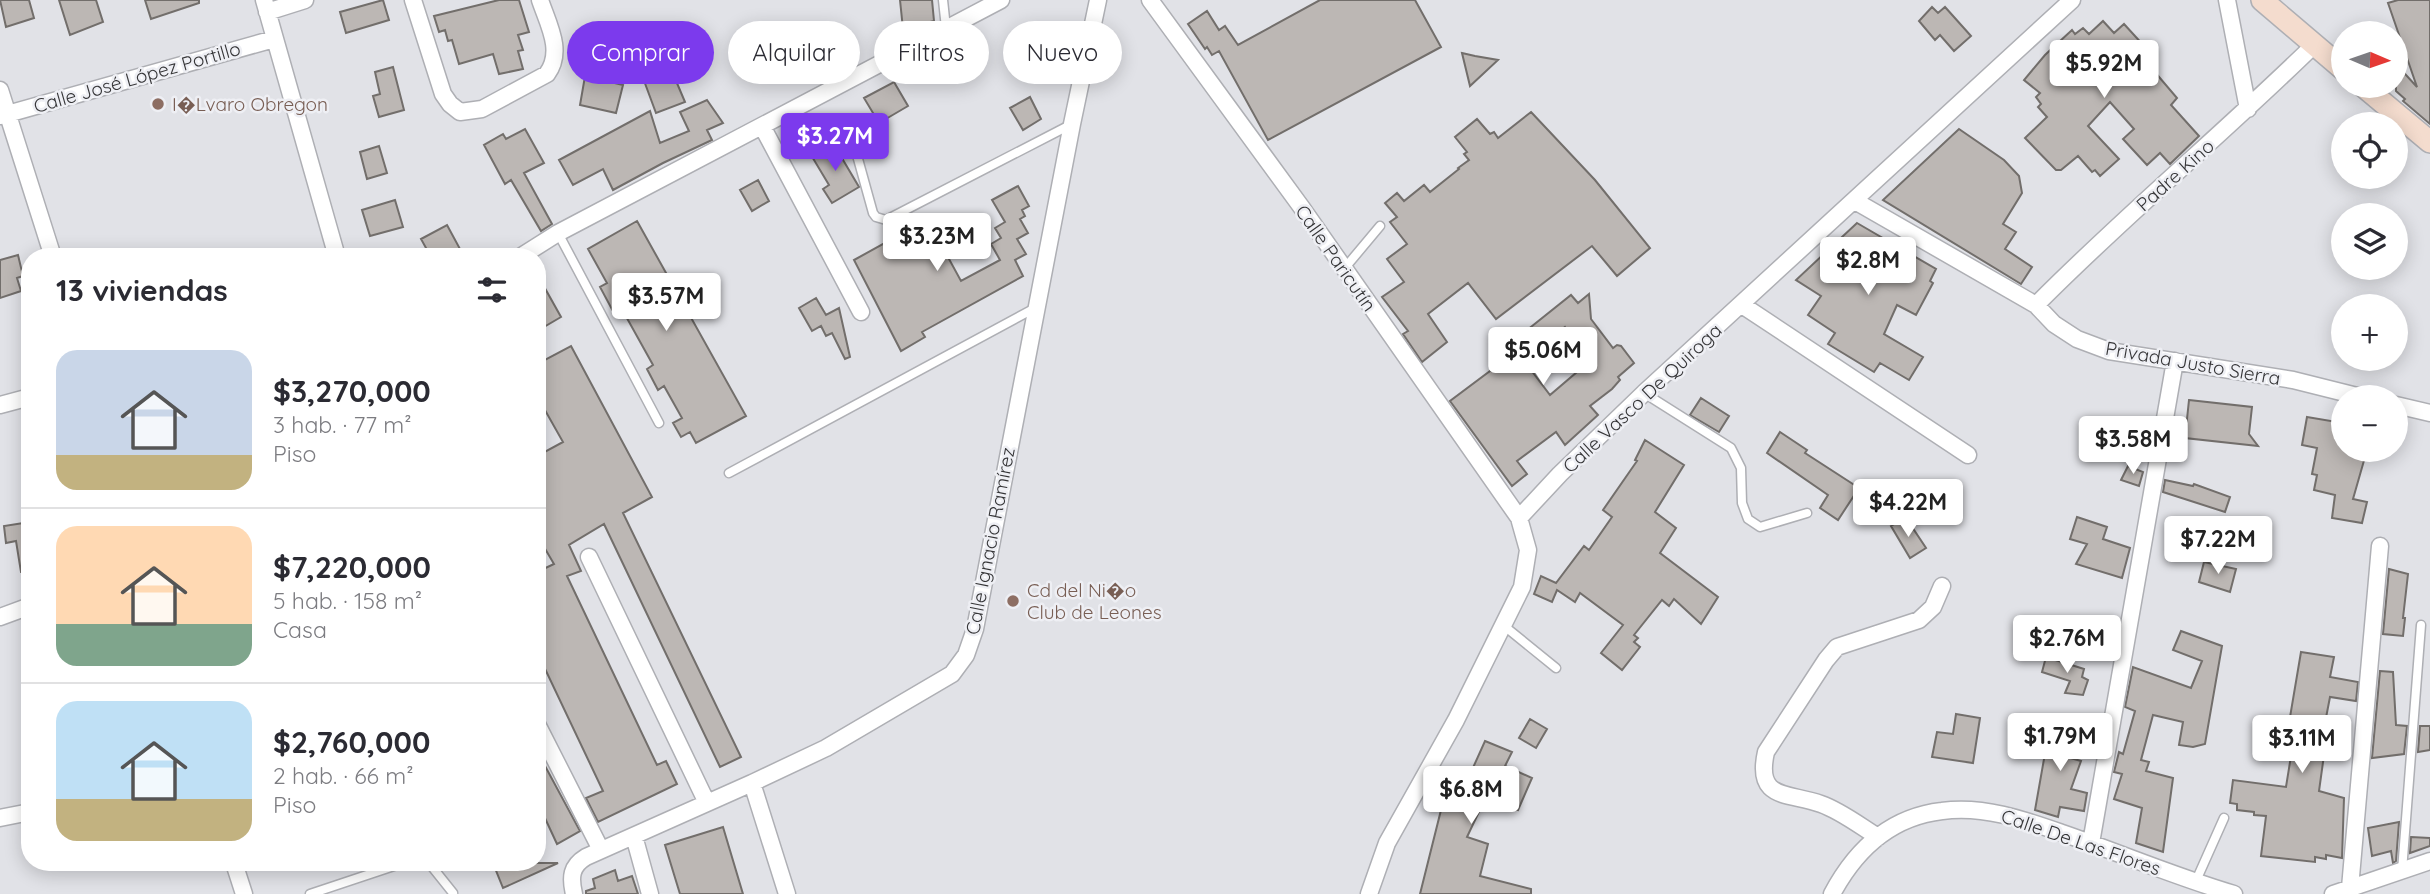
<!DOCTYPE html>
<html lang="es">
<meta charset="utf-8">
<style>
:root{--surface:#fff;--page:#f7f7f7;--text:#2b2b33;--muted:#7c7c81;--line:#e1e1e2;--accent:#7c3aed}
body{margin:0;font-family:Quicksand,sans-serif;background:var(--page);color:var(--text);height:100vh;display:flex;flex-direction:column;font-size:26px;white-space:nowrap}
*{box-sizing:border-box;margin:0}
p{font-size:23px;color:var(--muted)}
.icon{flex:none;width:38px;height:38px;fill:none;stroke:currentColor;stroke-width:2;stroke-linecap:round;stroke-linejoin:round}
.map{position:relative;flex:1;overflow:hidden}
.details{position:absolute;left:21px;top:248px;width:525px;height:623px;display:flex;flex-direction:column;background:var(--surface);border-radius:28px;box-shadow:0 4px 18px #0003}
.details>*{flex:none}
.top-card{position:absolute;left:567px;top:21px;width:665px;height:63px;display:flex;gap:14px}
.needle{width:46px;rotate:92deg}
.controls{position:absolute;left:2331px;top:21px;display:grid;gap:14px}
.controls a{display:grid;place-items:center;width:77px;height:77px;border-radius:50%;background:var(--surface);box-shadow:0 4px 18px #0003;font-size:35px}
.price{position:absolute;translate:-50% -60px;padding:0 16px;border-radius:7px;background:#fff;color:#222;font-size:23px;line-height:46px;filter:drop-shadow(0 2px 4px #0008)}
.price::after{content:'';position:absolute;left:50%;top:42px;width:21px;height:16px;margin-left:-10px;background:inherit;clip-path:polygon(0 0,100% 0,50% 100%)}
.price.active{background:var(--accent);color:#fff}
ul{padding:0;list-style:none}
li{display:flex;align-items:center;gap:21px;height:175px;padding:0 35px}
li+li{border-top:2px solid var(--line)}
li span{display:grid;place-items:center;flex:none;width:196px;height:140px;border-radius:21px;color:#555}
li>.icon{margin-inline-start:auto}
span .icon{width:84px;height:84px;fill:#fffc;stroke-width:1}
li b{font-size:30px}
h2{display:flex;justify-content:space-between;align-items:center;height:84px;padding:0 35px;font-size:30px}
.chip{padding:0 24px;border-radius:32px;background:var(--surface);box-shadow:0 4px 18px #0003;font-size:24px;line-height:63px}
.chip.active{background:var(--accent);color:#fff}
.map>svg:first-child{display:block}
.building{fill:#bcb7b4;stroke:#726e6b;stroke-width:2;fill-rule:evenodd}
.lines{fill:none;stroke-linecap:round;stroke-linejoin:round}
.lane-casing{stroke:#aeafb4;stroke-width:11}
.street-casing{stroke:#aeafb4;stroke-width:19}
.secondary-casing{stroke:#aeafb4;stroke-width:24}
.lane{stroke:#fff;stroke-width:8}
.street{stroke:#fff;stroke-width:16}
.secondary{stroke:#f4dcce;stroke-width:21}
.education-dot{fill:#8d6e63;stroke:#eeeff4;stroke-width:2.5}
.labels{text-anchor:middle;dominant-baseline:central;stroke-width:5;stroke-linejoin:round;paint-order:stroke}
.street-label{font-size:19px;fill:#353537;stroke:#eeeff4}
.education-label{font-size:19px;fill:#785e54;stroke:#eeeff4;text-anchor:start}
</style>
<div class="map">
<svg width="2430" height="894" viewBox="0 0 2430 894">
<rect width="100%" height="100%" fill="#e1e2e7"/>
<!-- building -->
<path class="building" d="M0,0h29l5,18 -28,9z
M59,0h37l7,22 -33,13z
M145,0h54v3l-48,16z
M383,0l6,20 -43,13 -6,-21z
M499,0h20l10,32 -11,3 5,15 -5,1 5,18 -24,5 -6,-20 -34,10 -7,-24 -4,1 -3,-11 -6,2 -5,-16z
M900,0h32l2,21 -31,8z
M1320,0h95l26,47 -173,93 -49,-89 -7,4 -5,-8 -2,2 -17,-25 19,-13 12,19 6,-4 13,19z
M2398,0h32v124l-27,-23 2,-2 -9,-8v-27l21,23 -29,-84z
M1932,7l6,6 7,-6 26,29 -17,15 -14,-16 -5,5 -16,-19z
M2103,21l11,12 10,-9 31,34 -7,6 29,34 -6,7 28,31 -29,28 -10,-11 -13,12 -24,-26 11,-10 -24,-27 -22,24 31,33 -19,17 -5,-6 -3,2 -14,-16 -17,14h-5l-31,-32 22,-21 -9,-10 3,-3 -5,-7 4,-4 -16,-13 21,-25 27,-25 3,4 8,-6 6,6z
M778,43l14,26 -20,11 -14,-26z
M1462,53l13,3 23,4 -28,26z
M588,59l18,5 -4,16 21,5 -7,28 -36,-8z
M393,67l11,43 -25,7 -6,-21 7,-2 -5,-22z
M671,69l14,33 -29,11 -13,-35z
M894,82l14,24 -29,17 -15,-25z
M1030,97l11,22 -18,11 -13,-22z
M707,100l16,23 -16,7 5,10 -49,23 -50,27 -10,-21 -30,16 -14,-25 91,-49 10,32 29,-12 -9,-19z
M1531,112l64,68 55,68 -33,28 -25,-30 -96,73 -28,-36 -40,31 19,28 -25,20 -19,-28 5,-3 -26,-34 22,-15 -17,-23 20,-15 -17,-22 7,-5 -12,-14 12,-10 7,8 20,-16 6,7 29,-23 -1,-1 11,-8 -5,-6 3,-2 -12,-15 22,-18 13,15 4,-2 4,6z
M810,127l11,19 -14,10 -12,-21z
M525,129l19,34 -20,10 28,51 -11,7 -30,-51 -6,4 -21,-39 19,-11 3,5z
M1959,129l45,31 15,16 3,17 -19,31 13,8 -11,17 27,18 -11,17 -138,-84z
M833,143l26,44 -27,16 -9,-14 6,-4 -18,-30z
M379,146l8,27 -20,6 -7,-27z
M758,180l11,21 -17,10 -12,-21z
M1018,186l11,20 -7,4 3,6 -5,3 8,14 -11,6 9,15 -11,6 8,16 -101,56 3,5 -24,14 -47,-91 40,-22 -3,-4 34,-19 36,66 39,-21 -9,-16 10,-6 -6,-10 10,-6 -13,-22z
M395,200l8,27 -33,9 -8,-26z
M637,221l109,195 -50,27 -6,-11 -9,5 -8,-14 9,-5 -18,-32 -6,4 -11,-21 6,-4 -30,-54 -8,4 -15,-28 7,-4 -19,-34z
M1857,223l79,46 -6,12 3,2 -17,32 -19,-10 -13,29 39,23 -14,23 -29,-17 -6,9 -46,-28 7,-11 -27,-18 13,-19 -25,-16z
M447,225l13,24 -15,8h-14l-10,-18z
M18,255l5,21 -6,2 4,13 -21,7v-38z
M537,274l24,43 -24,14z
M1589,294l2,25 22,29 4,-3 4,1 13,17 -16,14 2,3 -8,9 -22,17 8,9 -33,30 -9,-13 -39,29 10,13 -15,12 -62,-85 68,-51 -6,-8 59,-47 7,8zM1565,327l26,33 -41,35 -22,-29 5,-4 -5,-6z
M816,298l10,17 13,-7 11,49 -5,2 -13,-26 -6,3 -5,-10 -9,5 -13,-23z
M571,346l81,151 -29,16 118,244 -21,10 -116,-243 -35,21 12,26 -14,5 90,189 9,-4 11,23 -79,38 -12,-24 17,-7 -66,-139v-54l6,-3 -6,-12v-11l17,-8 -17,-29v-79l26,-14 -26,-46v-32z
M1701,398l28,18 -10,16 -29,-17z
M2189,400l63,7 -3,27 9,12 -73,-8z
M2307,417l36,6v27h24l-14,49 14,3 -5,21 -30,-5 3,-23 -21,-5 3,-15 -5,-1 5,-26 -15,-3z
M1780,432l27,18 -2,3 54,35 -21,32 -18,-12 8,-13 -61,-42z
M1645,440l39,25 -29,47 21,16 -16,25 58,44 -17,27 -27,-25 -5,7 -7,-6 -28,35 4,3 -4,4 6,5 -18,23 -21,-17 22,-28 -43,-32 -5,9 -18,-12 -5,12 -18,-8 7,-18 15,7 28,-37 5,4 23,-33 -9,-7 34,-49 -2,-1z
M2128,466l15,6 -4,14 -18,-6z
M2165,480l28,6 1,-2 36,13 -5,15 -62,-20z
M2077,517l30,10 -4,12 27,9 -8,30 -46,-14 11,-20 -17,-5z
M1903,519l6,10 3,-2 14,21 -16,10 -19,-32z
M30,522v49l-9,1 -5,-31 -10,2 -2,-17z
M2204,562l32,7 -6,23 -31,-10z
M2389,569l19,5 -5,44h2l-2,18 -20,-2z
M2181,631l41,15 -17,98 -12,3 -14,-2 4,-23 -30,-7 -12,45 8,2 -3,9 27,7 -10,74 -27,-9 6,-35 -28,-9 8,-25 -8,-2 5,-20 4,2 12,-43 -10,-4 8,-40 58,21 11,-27 -29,-11z
M2301,652l33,5 -4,20 28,5 -2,19 -26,-4 -11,57 5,1 -5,36 25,7 -2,60 -16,-3v4l-11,-2v5l-54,-6 5,-40 -12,-1v-3l-17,-2v-6l-7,-1 3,-23 53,7 9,-56 -6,-1 1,-13z
M2046,657l38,12 -2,8 6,3 -5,15 -18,-2 5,-12 -28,-9z
M2380,671l13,1 3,53 11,1 -3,28 -32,4z
M1956,714l24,4 -7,45 -41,-6 5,-25 16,2z
M2052,716l24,2 -7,21 3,1 -5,17 14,4 -10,28 16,4 -3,18 -24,-4 -2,10 -23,-7 9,-51 8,-24z
M1530,719l17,10 -11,19 -17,-10z
M2420,726h10v24l-12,2z
M1485,741l27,11 -7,14 27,12 -14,32 -34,-9 -17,36 21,7 -8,32 51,13v5h-111l21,-84 -10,-4 11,-26 11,5 2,-6 6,3 6,-14 5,2z
M537,751l43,80 -23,13 -20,-43z
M2399,822l-3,39 -3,2 -2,-12 -19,5 -4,-28z
M723,827l20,67h-63l-15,-49z
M2411,837l19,1v8l-20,7z
M510,863h48l-55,25 -8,-20z
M615,870l3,11 14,-5 6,18h-52v-3l9,-3 -2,-9z"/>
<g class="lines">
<!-- lane casing -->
<g class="lane-casing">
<path id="lane" d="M943,0l3,28
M855,148l18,65 3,4 10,3 186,-96
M558,233l101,190
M1344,269l36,-43
M1644,393l87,55 10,20 1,35 6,16 12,8 47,-14
M729,473l308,-166
M1503,625l53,43
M429,863l24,30
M2402,871l19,-246
M2195,883l29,-65
M310,894l93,-31"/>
</g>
<!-- street casing -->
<g class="street-casing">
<path id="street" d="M264,0l73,257
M413,0l30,94 7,10 10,8 22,-3 65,-35c17,-23 1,-50 -7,-74
M1150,0l152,208 217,310 9,32 -6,37 -66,133 -69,123 -18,51
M2227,0l21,109
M267,12l38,-12
M0,90l53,167
M0,116l274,-77
M762,126l99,186
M1855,201l181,104 18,19 23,15 32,12 184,29 68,17
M520,257l38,-24 443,-233
M1742,305l226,150
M2036,305c89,-90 187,-171 278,-260
M0,405l30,-8
M2396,405l34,8
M1519,518l41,-44 84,-81 428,-393
M589,557l118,246
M0,617l30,-11
M537,724l64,126
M752,783l35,111
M0,818l30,-6
M634,836l16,58
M1878,837c-18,-11 -37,-26 -57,-33 -33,-12 -66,-3 -55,-52l60,-92 11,-13 82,-27 14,-13 9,-21
M2091,843l84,-482
M234,863l10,31
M2350,888l30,-342
M574,894c-4,-17 -3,-28 12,-37l166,-74 74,-35 126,-74 14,-19 9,-26 97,-505 26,-124
M1832,894c24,-45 58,-77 110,-83 41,-6 83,9 120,22 58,20 114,44 172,61
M2333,894l97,-33"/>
</g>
<!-- secondary casing -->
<g class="secondary-casing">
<path id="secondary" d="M2262,0l81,69
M2363,86l67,56"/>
</g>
<!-- lane -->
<use href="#lane" class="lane"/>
<!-- street -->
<use href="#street" class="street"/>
<!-- secondary -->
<use href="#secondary" class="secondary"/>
</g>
<!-- markers -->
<g class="education-dot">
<circle cx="158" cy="104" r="7"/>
<circle cx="1013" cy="601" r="7"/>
</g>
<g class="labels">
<!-- street labels -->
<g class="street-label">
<text transform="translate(137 77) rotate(-16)">Calle José López Portillo</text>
<text transform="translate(2175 175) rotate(-42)">Padre Kino</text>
<text transform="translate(1336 258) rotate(55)">Calle Paricutín</text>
<text transform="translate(2193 363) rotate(10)">Privada Justo Sierra</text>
<text transform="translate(1642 398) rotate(-43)">Calle Vasco De Quiroga</text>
<text transform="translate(990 541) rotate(-79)">Calle Ignacio Ramírez</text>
<text transform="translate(2081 842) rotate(19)">Calle De Las Flores</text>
</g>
<!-- education labels -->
<g class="education-label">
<text x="172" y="104">I�Lvaro Obregon</text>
<text x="1027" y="590">Cd del Ni�o<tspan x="1027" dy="22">Club de Leones</tspan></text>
</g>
</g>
</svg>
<div class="controls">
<a><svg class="needle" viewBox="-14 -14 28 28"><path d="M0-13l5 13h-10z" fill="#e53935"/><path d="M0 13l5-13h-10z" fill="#7c7c81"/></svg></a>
<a><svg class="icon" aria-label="locate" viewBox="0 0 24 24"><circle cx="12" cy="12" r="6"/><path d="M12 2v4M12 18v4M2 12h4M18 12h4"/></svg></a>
<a><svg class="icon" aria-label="layers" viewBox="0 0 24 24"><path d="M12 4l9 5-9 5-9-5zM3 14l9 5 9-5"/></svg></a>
<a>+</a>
<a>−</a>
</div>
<b class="price" style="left:2104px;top:100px">$5.92M</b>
<b class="price active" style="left:835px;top:173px">$3.27M</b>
<b class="price" style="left:937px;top:273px">$3.23M</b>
<b class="price" style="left:1868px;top:297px">$2.8M</b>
<b class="price" style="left:666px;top:333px">$3.57M</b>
<b class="price" style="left:1543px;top:387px">$5.06M</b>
<b class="price" style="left:2133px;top:476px">$3.58M</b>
<b class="price" style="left:1908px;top:539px">$4.22M</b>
<b class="price" style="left:2218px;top:576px">$7.22M</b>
<b class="price" style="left:2067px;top:675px">$2.76M</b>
<b class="price" style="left:2060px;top:773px">$1.79M</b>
<b class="price" style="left:2302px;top:775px">$3.11M</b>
<b class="price" style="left:1471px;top:826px">$6.8M</b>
<div class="top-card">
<a class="chip active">Comprar</a>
<a class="chip">Alquilar</a>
<a class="chip">Filtros</a>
<a class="chip">Nuevo</a>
</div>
<section class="details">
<h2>13 viviendas<svg class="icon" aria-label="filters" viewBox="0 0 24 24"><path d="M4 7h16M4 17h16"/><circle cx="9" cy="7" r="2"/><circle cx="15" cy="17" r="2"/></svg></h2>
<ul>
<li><span style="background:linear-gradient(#c9d6e8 75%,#c2b280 0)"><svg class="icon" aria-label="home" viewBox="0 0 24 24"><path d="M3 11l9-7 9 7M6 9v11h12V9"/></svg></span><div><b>$3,270,000</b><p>3 hab. · 77 m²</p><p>Piso</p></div></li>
<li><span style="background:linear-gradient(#ffd9b3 70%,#7fa58c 0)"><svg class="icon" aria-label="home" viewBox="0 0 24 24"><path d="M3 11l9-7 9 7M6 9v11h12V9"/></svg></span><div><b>$7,220,000</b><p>5 hab. · 158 m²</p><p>Casa</p></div></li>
<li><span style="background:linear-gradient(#bfe0f5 70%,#c2b280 0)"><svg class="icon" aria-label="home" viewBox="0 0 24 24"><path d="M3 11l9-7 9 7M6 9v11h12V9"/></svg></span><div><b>$2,760,000</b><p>2 hab. · 66 m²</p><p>Piso</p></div></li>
</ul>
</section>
</div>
